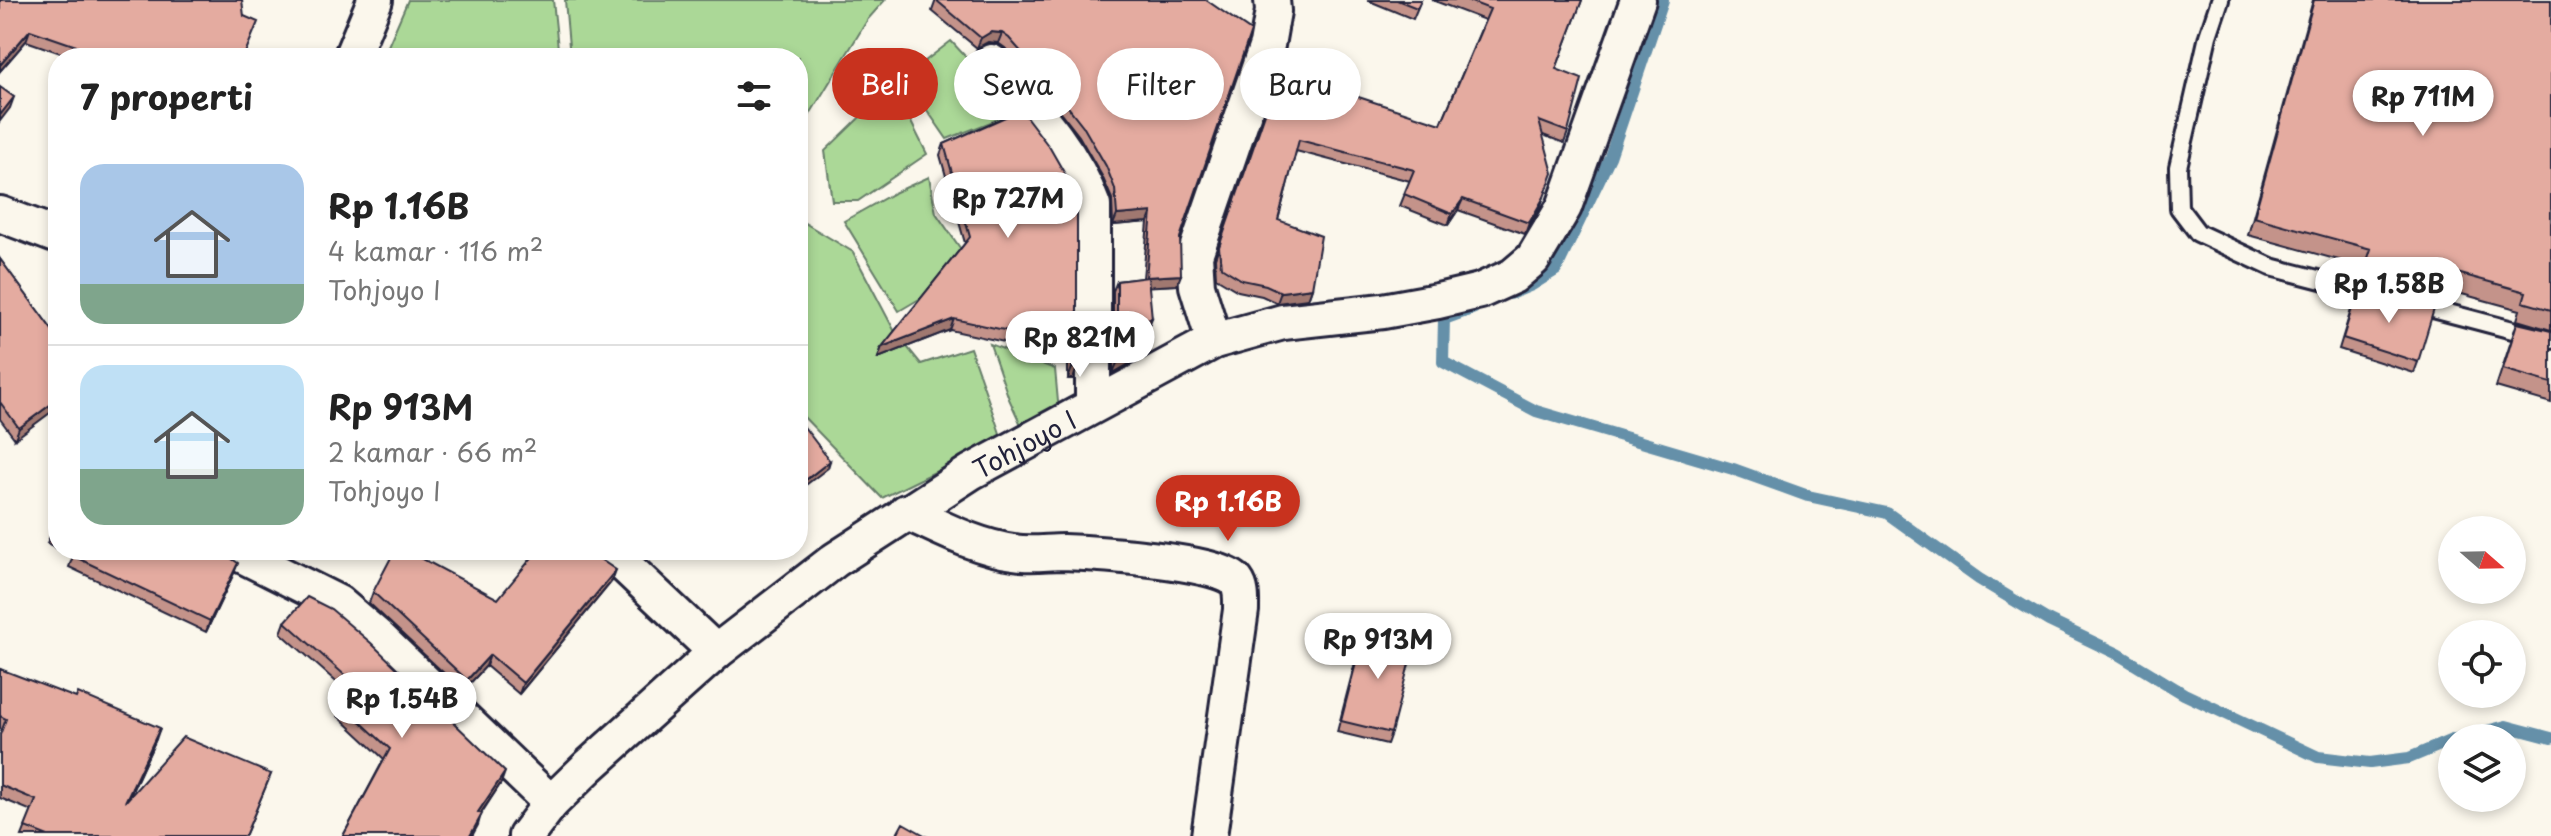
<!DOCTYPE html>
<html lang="id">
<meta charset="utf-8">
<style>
:root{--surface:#fff;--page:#f2f2f2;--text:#222;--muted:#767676;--line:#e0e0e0;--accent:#c8321e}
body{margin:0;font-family:"Playpen Sans",sans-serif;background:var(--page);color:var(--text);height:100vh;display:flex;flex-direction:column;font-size:30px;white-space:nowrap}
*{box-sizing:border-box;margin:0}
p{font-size:26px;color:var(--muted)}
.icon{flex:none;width:44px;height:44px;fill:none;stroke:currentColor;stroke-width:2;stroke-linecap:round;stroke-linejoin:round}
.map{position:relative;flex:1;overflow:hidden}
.drawer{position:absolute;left:48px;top:48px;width:760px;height:512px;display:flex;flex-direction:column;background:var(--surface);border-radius:32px;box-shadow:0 4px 12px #0003}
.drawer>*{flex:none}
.top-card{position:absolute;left:832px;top:48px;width:760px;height:72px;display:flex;gap:16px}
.needle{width:52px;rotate:110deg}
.buttons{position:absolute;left:2438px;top:516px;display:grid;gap:16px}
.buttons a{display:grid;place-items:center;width:88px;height:88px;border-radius:50%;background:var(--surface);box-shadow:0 4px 12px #0003;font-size:40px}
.price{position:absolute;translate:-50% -68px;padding:0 18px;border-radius:28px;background:#fff;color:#222;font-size:26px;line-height:52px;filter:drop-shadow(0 2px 4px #0008)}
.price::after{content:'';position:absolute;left:50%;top:48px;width:24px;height:18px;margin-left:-12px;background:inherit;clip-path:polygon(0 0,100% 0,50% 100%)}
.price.on{background:var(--accent);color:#fff}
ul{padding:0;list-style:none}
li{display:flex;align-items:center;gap:24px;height:200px;padding:0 32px}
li+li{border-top:2px solid var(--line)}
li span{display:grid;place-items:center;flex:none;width:224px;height:160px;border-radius:24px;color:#555}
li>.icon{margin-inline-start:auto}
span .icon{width:96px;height:96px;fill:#fffc;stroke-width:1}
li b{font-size:34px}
h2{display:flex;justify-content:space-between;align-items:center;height:96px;padding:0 32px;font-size:34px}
.pill{padding:0 28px;border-radius:36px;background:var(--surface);box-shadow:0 4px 12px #0003;font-size:28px;line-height:72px}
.pill.on{background:var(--accent);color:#fff}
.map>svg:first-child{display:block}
.green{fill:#abd897;stroke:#667d69;stroke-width:2}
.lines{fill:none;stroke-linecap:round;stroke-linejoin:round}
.stream{stroke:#6590a9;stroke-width:12}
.service-casing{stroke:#22223b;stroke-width:22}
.minor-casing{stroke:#22223b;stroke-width:40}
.service{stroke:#fbf7ec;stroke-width:16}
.minor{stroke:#fbf7ec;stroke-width:34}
.wall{fill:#c4938a;stroke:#22223b;stroke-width:2}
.shaded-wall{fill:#a07870;stroke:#22223b;stroke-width:2}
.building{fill:#e4aba0;stroke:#22223b;stroke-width:2}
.labels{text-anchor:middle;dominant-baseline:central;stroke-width:6;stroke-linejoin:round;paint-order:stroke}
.street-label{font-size:26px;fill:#22223b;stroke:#fbf7ec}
</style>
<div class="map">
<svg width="2551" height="836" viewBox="0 0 2551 836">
<rect width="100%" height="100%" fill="#fbf7ec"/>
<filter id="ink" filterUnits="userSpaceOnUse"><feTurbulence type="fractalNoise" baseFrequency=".0125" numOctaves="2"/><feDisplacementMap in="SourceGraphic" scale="16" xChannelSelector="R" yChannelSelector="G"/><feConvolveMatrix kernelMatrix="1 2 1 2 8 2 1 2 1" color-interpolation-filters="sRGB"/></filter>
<g filter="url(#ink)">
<!-- green -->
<path class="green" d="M408,0h145l6,58h-174l3,-12z
M565,0h320l-17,19 -70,115v-76h-228z
M951,41l66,71 -70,27 -27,-39 -9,-6 -6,16 22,44 -69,47h-26l-7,-50 65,-63z
M929,177l7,36 31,45 -2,14 -66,39 -55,-90 50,-28z
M798,219l55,33 42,80 26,32 49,-16 32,91 -120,59 -84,-87z
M990,344l65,25 4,44 -37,14 -13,-28z"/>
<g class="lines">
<!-- stream -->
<path class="stream" d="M1510,294l22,-9 24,-15 54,-113 53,-157
M1474,308l-30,11 -1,43 93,49 197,58 75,27 79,17 92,66 70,42 69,33 66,40 134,63 52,6 39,-5 43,-18
M2459,738l47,-12 45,12"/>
<!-- service casing -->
<g class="service-casing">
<path id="service" d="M2220,0l-12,36 -30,131 1,41 19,25 73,34 105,27
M2414,304l137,36"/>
</g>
<!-- minor casing -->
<g class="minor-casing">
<g id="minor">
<path d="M351,58l24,-58"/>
<path d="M991,62c39,44 82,87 102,144v199"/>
<path d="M0,214l58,22"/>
<path d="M1214,341l-17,-55 -2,-31 72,-210 6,-34 -1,-11"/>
<path d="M906,512c35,16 70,35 108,40 16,3 33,0 49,0 28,1 158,9 173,29 6,8 5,19 5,29l-32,226"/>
<path d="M232,550l106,53 42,36 171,164"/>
<path d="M602,550l21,14 93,88"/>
<path id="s1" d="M526,836l25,-33 38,-37 127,-114 119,-92 136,-88 243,-131 69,-19 100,-11 55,-10 42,-10 33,-15 20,-17 31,-52 74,-207"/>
</g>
</g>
<!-- service -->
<use href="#service" class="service"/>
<!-- minor -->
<use href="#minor" class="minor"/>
</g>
<!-- wall -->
<path class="wall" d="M0,0l243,58h-168l-49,-17 -26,30z
M936,0h270l-26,238 -3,47 -28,1 -1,42 -7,1 1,20 -4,10 -25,14v-82l4,-10 26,-3 5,-56 -35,3 -1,-26 -10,-23 -23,-40 -29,-37 -45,-51 -7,-5 -10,-1 -11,6 -45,-37z
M1367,0h54l-8,19z
M1432,0h150l-26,69 12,63 -4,11 -21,-8 -3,73 -15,26 -67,-24 -10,15 -48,-19 10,-25 -114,-30 -18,69 34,68 -4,11 -31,4 -15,-7 -24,-5 -22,-13 -1,-20 64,-185 49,31 113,20 44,-104z
M2313,0h238v330l-34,-10 3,-10 -80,-22 -4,11 -75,-20 3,-12 -116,-32z
M1021,110l56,258 -4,11h-5v-23l-118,-26 -72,28 4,-11 83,-104 -25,-88 4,-11z
M0,259l58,79 -43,101 -15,-20z
M2354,300l64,62 -4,11 -75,-24z
M2517,323l34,8v72l-55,-16z
M58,518v31l-11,-6z
M61,550h158l15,23 -28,59 -137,-65 4,-11z
M612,581l-93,113 -33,-28 -23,25 -94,-88 4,-11 125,7z
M285,622l216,161 -20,31 -3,11 -6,11h-129l41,-77 -46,-43 4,-11 9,-10 -70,-62z
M1365,628l26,105 -4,11 -50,-12 24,-93z
M0,669l156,70 -28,61 143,-26 -26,62h-223l10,-25 -32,-13v-63l2,-5 -2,-1z"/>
<!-- shaded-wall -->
<path class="shaded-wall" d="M30,30l-4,11 -26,30v-6z
M991,32l11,1 -4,10 -10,-1 -11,6 4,-10z
M14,97l-4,11 -10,13v-6z
M1544,197l-4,11 -15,26 4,-11z
M1463,199l-5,11 -10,15 4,-11z
M1152,212l-4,10 -35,3 4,-10z
M1181,275l-4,10 -35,2 4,-10z
M1312,288l-4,11 -31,4 4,-11z
M1152,318l-4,10 -10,1 3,-9z
M954,319l-4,11 -72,28 4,-11z
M1142,349l-4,10 -25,14 4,-10z
M1072,368h5l-4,11h-5z
M58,399v8l-43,32 4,-11z
M830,461l-2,7 -30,23v-5z
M238,563l-4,10 -28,59 4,-11z
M616,570l-4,11 -93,113 4,-11z
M490,655l-4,11 -23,25 4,-11z
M160,728l-4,11 -35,75 4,-12z
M505,772l-4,11 -27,40 4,-11z"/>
<!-- building -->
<path class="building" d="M0,0h242l2,16 14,6 -15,36h-132l-81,-28 -30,35z
M936,0h270l45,31 -71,207 1,37 -35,2 6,-65 -35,3 -2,-26 -9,-23 -23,-40 -29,-37 -45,-51 -7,-5 -11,-1 -10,6z
M1397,0h24l-4,8z
M1466,0h116l-26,69 26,10 -14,53 -29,-11 14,52 -9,24 -15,26 -66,-24 -11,15 -48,-20 10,-24 -115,-30 -21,80 43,16 -9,52 -31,4 -15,-7 -24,-5 -21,-13 -2,-20 60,-174 49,31 9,-14 104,34 49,-115z
M2314,0h237v310l-28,-8 3,-10 -80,-22 -3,11 -76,-20 4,-12 -117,-32z
M0,87l14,10 -14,18z
M1021,110l29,38 20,35 7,16v169h-5v-23l-118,-26 -72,28 88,-110 -26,-93z
M0,259l58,79v61l-39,29 -19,-26z
M1148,277l4,41 -11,2 1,29 -25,14v-82z
M2358,289l76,20 -16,53 -75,-24z
M2517,323l34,8v52l-48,-14z
M798,419l32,42 -32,25z
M58,518v18l-7,-3z
M76,550h143l19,13 -28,58 -137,-65z
M395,550h11l92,49 40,-49h52l4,5 22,15 -93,113 -33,-28 -23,25 -94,-88z
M307,597l24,12 40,34 134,129 -27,40 4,2 -12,22h-127l47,-87 -48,-44 16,-18 -73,-65z
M1365,628l50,13 -24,92 -50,-12z
M0,669l76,29 2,-5 82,35 -35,74 58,-65 88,37 -26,62h-197l-23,-9 11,-27 -36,-15v-50l6,-16 -6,-3z
M903,823l23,13h-30z"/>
</g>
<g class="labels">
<!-- street labels -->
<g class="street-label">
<text stroke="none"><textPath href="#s1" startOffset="638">Tohjoyo I</textPath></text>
</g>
</g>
</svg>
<div class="buttons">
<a><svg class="needle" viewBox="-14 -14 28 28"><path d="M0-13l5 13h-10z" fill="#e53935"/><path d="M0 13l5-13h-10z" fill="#767676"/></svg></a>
<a><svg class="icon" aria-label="locate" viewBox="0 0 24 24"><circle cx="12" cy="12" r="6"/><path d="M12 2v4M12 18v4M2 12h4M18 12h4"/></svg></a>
<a><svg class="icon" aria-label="layers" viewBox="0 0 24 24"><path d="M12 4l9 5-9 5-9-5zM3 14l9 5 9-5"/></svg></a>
</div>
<b class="price" style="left:2423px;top:138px">Rp 711M</b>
<b class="price" style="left:1008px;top:240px">Rp 727M</b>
<b class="price" style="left:2389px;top:325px">Rp 1.58B</b>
<b class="price" style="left:1080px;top:379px">Rp 821M</b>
<b class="price on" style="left:1228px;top:543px">Rp 1.16B</b>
<b class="price" style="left:1378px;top:681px">Rp 913M</b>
<b class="price" style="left:402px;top:740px">Rp 1.54B</b>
<div class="top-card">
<a class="pill on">Beli</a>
<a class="pill">Sewa</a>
<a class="pill">Filter</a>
<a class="pill">Baru</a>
</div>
<section class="drawer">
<h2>7 properti<svg class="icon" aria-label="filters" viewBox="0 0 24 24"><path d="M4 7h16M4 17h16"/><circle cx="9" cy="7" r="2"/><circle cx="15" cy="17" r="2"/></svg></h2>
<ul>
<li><span style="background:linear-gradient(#a9c7e8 75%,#7fa58c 0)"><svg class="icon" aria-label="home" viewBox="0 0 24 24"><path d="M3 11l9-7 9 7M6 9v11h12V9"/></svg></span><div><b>Rp 1.16B</b><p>4 kamar · 116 m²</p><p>Tohjoyo I</p></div></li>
<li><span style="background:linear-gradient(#bfe0f5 65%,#7fa58c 0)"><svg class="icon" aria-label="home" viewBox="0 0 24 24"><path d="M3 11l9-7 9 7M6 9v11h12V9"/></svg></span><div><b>Rp 913M</b><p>2 kamar · 66 m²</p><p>Tohjoyo I</p></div></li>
</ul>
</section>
</div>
